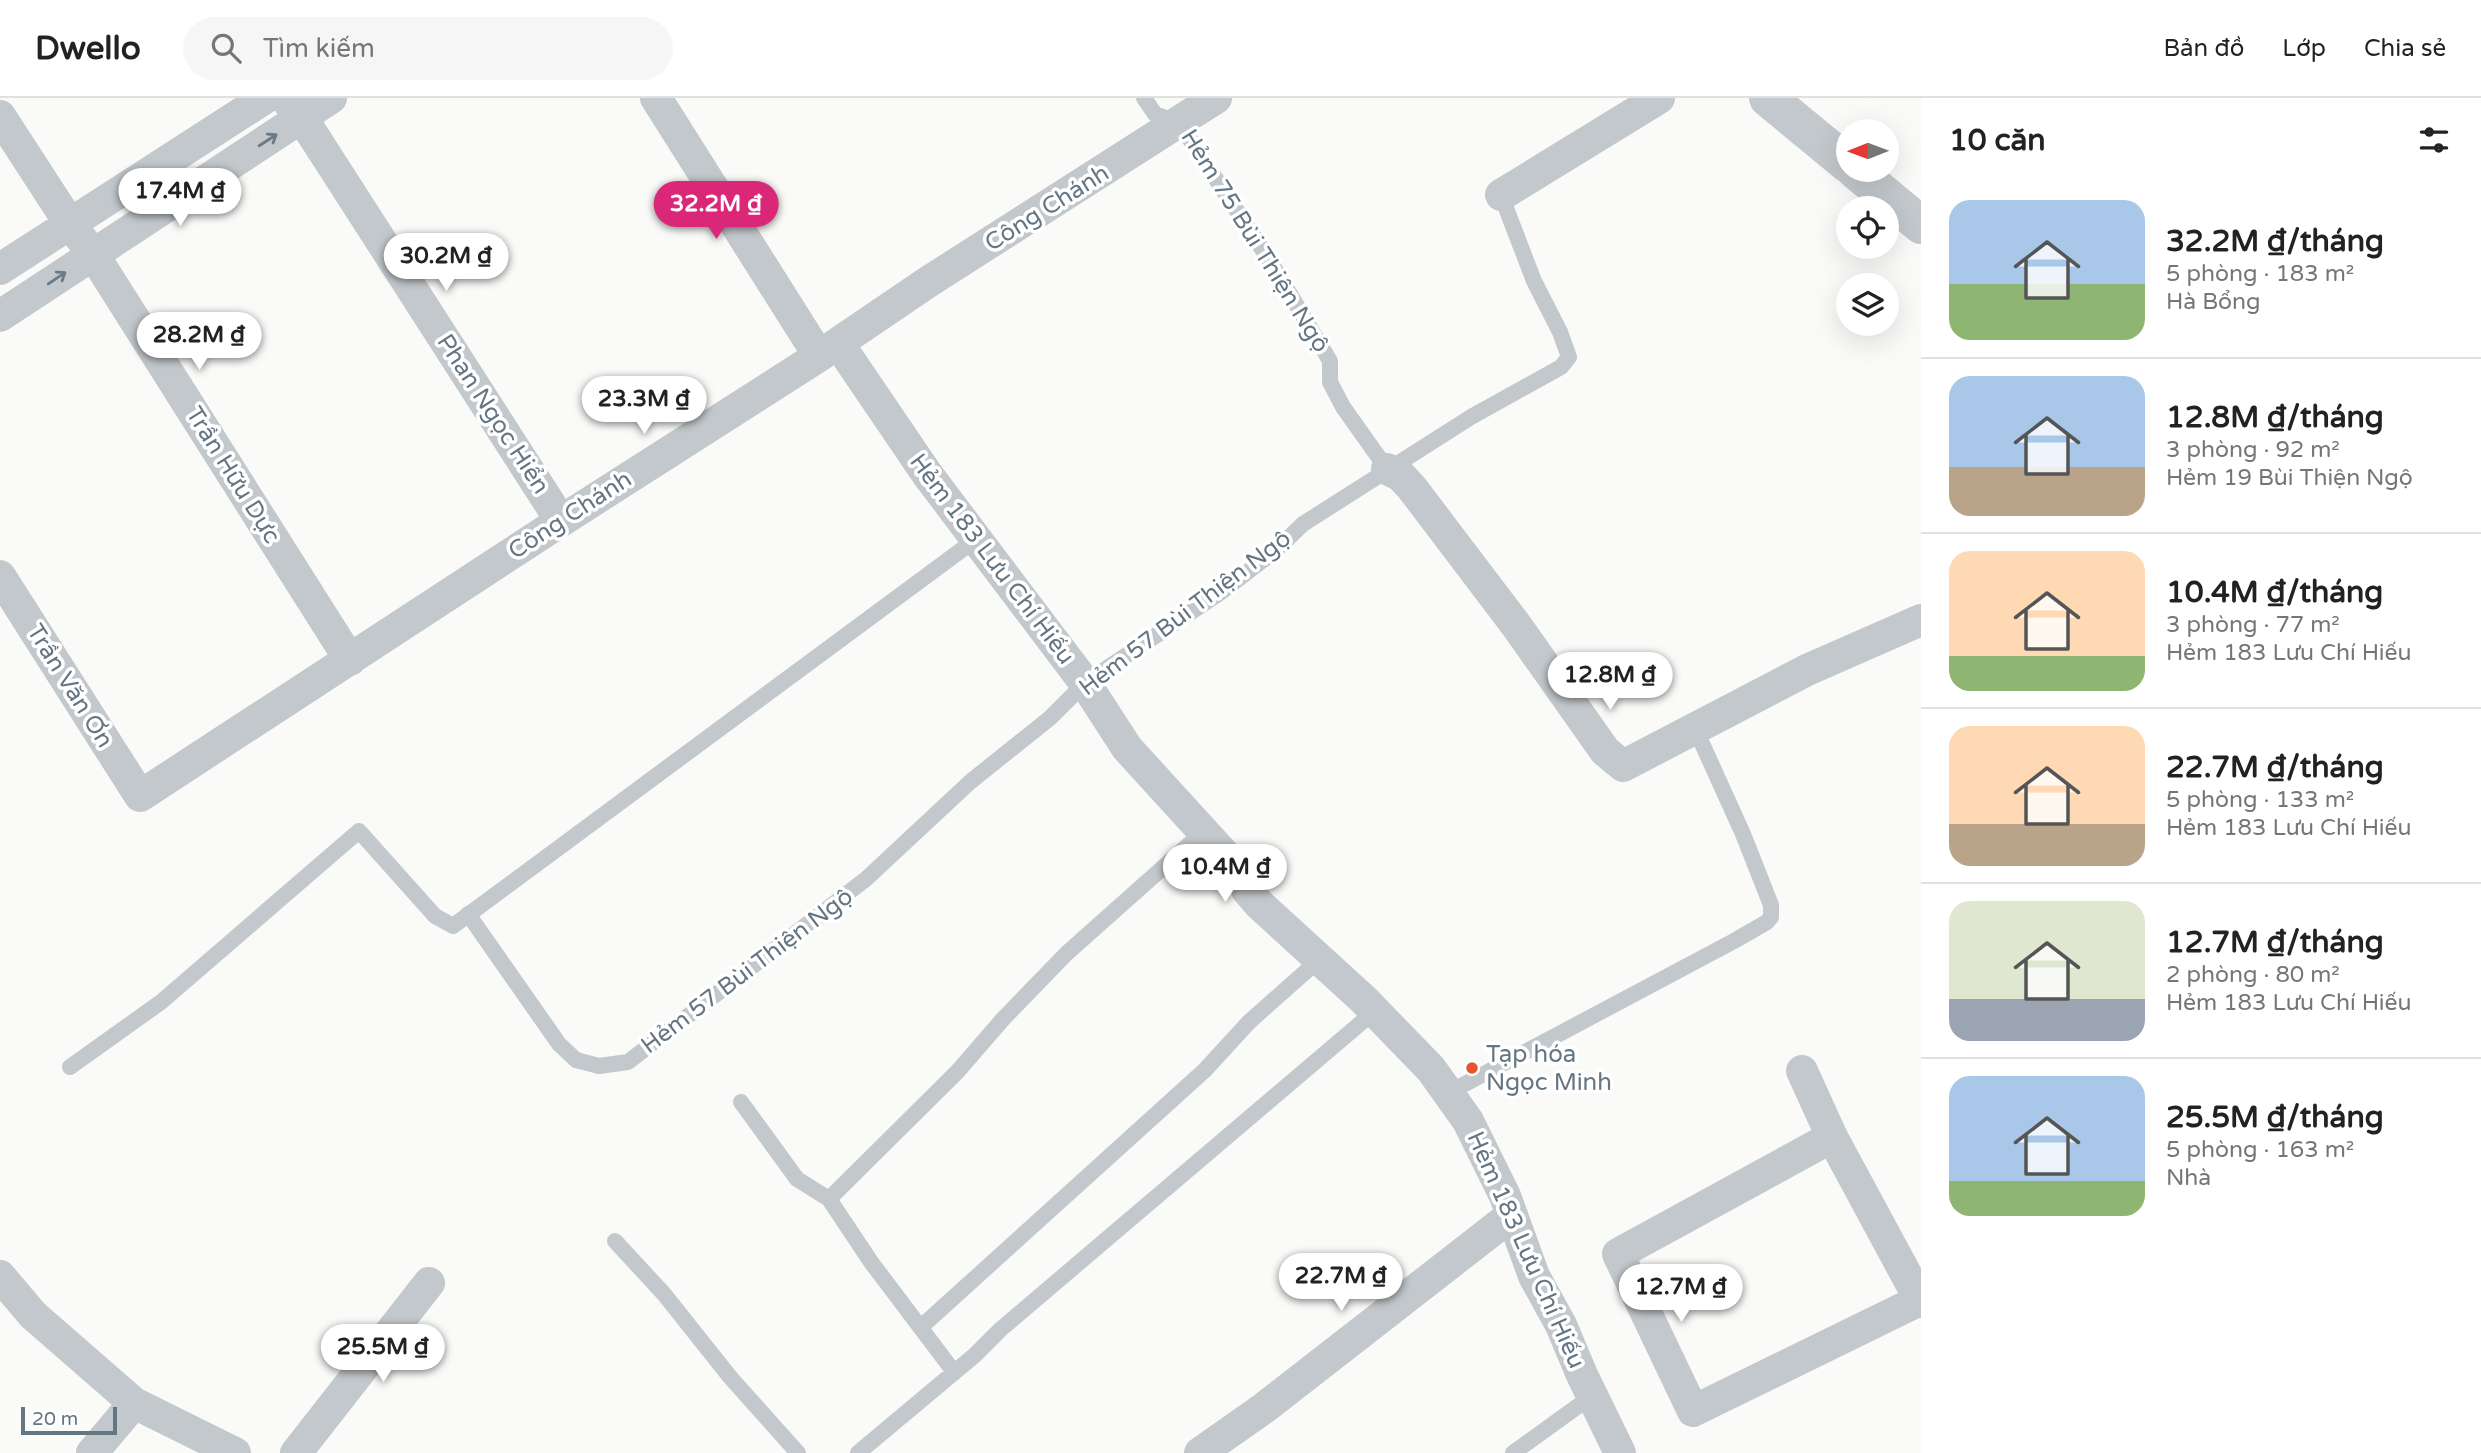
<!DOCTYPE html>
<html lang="vi">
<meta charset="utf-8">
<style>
:root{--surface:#fff;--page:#f6f6f6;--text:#222;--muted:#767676;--line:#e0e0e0;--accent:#db2777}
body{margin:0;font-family:"Varela Round",sans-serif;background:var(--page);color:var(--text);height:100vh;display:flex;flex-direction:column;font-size:26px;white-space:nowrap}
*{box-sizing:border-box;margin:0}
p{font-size:23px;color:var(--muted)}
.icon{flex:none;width:38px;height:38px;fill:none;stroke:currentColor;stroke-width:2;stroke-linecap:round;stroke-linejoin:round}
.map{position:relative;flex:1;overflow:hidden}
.sheet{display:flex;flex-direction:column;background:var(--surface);width:560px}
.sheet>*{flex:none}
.needle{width:46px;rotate:269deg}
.buttons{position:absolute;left:1836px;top:21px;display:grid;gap:14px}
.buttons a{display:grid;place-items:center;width:63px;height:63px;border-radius:50%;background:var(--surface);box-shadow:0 7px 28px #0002;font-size:35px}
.scale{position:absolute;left:21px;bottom:18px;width:96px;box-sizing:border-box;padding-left:7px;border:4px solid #657683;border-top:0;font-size:19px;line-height:24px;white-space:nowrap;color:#657683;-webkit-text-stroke:5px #fff;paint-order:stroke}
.price{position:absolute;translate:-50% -60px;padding:0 16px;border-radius:24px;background:#fff;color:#222;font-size:23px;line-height:46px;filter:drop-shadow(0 2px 4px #0008)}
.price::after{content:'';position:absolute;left:50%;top:42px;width:21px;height:16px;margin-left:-10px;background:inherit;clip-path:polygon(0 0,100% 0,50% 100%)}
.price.active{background:var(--accent);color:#fff}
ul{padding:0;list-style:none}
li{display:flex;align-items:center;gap:21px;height:175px;padding:0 28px}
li+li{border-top:2px solid var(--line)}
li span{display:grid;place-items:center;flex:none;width:196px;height:140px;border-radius:21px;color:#555}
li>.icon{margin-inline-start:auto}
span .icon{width:84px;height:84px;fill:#fffc;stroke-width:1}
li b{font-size:30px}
h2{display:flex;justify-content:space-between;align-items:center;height:84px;padding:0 28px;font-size:30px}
header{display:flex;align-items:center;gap:42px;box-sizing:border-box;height:98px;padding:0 35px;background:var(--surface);border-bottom:2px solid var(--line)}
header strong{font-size:33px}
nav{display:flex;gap:38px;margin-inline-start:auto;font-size:24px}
.search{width:490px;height:63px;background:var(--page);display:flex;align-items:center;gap:18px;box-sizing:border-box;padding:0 24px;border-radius:38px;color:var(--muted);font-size:26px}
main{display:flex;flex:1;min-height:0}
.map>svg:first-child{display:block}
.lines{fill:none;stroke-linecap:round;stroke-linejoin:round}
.service{stroke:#c3c8cc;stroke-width:16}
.minor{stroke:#c3c8cc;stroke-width:32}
.tertiary{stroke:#c3c8cc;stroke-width:38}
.oneway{stroke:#6a7a87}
.poi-dot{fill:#e4572e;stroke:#fff;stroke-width:2.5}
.labels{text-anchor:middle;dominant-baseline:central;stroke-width:7;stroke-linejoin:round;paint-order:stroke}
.street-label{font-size:24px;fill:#657683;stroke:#fff}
.poi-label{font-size:24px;fill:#657683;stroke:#fff;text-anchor:start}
</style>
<header>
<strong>Dwello</strong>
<div class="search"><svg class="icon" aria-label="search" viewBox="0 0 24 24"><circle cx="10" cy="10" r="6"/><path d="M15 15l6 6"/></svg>Tìm kiếm</div>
<nav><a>Bản đồ</a><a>Lớp</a><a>Chia sẻ</a></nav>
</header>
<main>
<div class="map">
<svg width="1921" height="1355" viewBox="0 0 1921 1355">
<rect width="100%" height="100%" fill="#fafaf8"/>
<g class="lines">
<!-- service -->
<path class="service" d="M1144,0l11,16 24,9 93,141 58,97v21l13,25 44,62
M468,816l91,130 17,16 23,6 29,-4 238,-183 104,-97 80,-64 35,-35 139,-93 51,-39 28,-27 168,-107 90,-50 8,-10 -9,-25 -26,-51 -33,-86
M70,969l91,-65 198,-171 76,85 18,10 522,-386
M1448,995l286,-152 33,-19 4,-5v-12l-28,-71 -48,-106
M741,1004l56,77 32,20 42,63 83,110
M829,1101l129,-128 45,-52 64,-66 136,-121
M615,1143l49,53 66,83 68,76
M921,1229l284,-257 44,-48 72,-64
M858,1355l117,-98 26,-26 374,-318
M1513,1355l79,-57"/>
<!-- minor -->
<path class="minor" d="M285,0l17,20 259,403
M656,0l163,258
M0,18l70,108 23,30 257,406
M1501,97l158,-97
M0,171l265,-171
M0,218l331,-218
M838,245l89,131 158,209 42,65 115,126 5,16 13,15 103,94 68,70 37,52 37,75 29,80 27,49 21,50 38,78
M1387,371l14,7 11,12 104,137 89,126 18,15 184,-96 114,-50
M0,478l140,220 421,-275 258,-165 109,-74 288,-184
M1802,973l30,66 89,165
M1832,1039l-214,117 75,157 227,-111
M0,1178l33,39 101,88 101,50
M92,1355l42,-50
M296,1355l133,-170
M1200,1355l64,-45 248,-193"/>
<!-- tertiary -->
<path class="tertiary" d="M1768,0l80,66
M1855,72l66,55"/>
</g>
<!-- one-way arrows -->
<defs><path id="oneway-shaft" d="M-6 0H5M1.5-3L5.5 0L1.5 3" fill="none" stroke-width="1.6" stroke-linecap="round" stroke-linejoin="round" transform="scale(1.75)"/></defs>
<g class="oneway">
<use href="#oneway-shaft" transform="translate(268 42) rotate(-33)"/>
<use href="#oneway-shaft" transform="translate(57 180) rotate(-34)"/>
</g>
<!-- markers -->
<circle class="poi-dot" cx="1472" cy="970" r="7"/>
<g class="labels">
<!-- street labels -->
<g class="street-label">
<text transform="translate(1047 110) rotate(-32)">Công Chánh</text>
<text transform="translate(1255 143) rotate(58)">Hẻm 75 Bùi Thiện Ngộ</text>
<text transform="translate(493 316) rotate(57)">Phan Ngọc Hiển</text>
<text transform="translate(233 377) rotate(58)">Trần Hữu Dực</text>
<text transform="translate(570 417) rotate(-33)">Công Chánh</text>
<text transform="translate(992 461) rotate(53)">Hẻm 183 Lưu Chí Hiếu</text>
<text transform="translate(1185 515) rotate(-37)">Hẻm 57 Bùi Thiện Ngộ</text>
<text transform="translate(70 588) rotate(58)">Trần Văn Ơn</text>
<text transform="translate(747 873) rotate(-37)">Hẻm 57 Bùi Thiện Ngộ</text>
<text transform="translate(1526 1152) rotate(66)">Hẻm 183 Lưu Chí Hiếu</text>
</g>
<!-- poi labels -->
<g class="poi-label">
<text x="1486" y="956">Tạp hóa<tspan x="1486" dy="28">Ngọc Minh</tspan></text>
</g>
</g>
</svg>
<div class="buttons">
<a><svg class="needle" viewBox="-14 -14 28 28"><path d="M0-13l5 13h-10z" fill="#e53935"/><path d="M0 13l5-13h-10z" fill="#767676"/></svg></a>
<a><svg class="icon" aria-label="locate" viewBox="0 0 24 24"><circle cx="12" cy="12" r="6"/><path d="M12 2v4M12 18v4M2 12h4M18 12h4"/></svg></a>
<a><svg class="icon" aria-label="layers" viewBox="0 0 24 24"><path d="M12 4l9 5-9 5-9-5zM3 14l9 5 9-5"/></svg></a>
</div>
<div class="scale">20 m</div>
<b class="price" style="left:180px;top:130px">17.4M ₫</b>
<b class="price active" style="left:716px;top:143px">32.2M ₫</b>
<b class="price" style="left:446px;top:195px">30.2M ₫</b>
<b class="price" style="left:199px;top:274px">28.2M ₫</b>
<b class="price" style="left:644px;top:338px">23.3M ₫</b>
<b class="price" style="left:1610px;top:614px">12.8M ₫</b>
<b class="price" style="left:1225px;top:806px">10.4M ₫</b>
<b class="price" style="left:1341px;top:1215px">22.7M ₫</b>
<b class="price" style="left:1681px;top:1226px">12.7M ₫</b>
<b class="price" style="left:383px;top:1286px">25.5M ₫</b>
</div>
<section class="sheet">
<h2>10 căn<svg class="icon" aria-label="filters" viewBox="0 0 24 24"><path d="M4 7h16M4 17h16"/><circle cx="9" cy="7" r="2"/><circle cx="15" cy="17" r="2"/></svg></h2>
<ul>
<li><span style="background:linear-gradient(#a9c7e8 60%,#8fb573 0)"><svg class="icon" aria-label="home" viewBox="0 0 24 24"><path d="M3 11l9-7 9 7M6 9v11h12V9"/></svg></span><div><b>32.2M ₫/tháng</b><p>5 phòng · 183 m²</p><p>Hà Bổng</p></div></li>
<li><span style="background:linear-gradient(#a9c7e8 65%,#b9a48a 0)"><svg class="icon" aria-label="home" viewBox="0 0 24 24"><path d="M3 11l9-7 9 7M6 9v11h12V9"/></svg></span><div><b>12.8M ₫/tháng</b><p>3 phòng · 92 m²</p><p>Hẻm 19 Bùi Thiện Ngộ</p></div></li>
<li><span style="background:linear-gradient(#ffd9b3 75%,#8fb573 0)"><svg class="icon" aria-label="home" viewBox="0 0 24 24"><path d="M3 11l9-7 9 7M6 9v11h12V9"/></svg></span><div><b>10.4M ₫/tháng</b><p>3 phòng · 77 m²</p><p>Hẻm 183 Lưu Chí Hiếu</p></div></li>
<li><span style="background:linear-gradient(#ffd9b3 70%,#b9a48a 0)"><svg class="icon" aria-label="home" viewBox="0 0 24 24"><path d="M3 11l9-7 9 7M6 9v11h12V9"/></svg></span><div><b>22.7M ₫/tháng</b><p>5 phòng · 133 m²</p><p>Hẻm 183 Lưu Chí Hiếu</p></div></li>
<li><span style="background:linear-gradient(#dfe7d0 70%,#9aa5b1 0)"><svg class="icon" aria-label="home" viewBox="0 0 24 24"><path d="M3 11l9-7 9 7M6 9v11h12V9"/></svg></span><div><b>12.7M ₫/tháng</b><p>2 phòng · 80 m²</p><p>Hẻm 183 Lưu Chí Hiếu</p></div></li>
<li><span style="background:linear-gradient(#a9c7e8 75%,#8fb573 0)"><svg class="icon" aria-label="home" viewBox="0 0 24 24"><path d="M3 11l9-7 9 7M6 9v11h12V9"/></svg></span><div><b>25.5M ₫/tháng</b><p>5 phòng · 163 m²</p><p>Nhà</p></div></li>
</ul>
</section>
</main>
